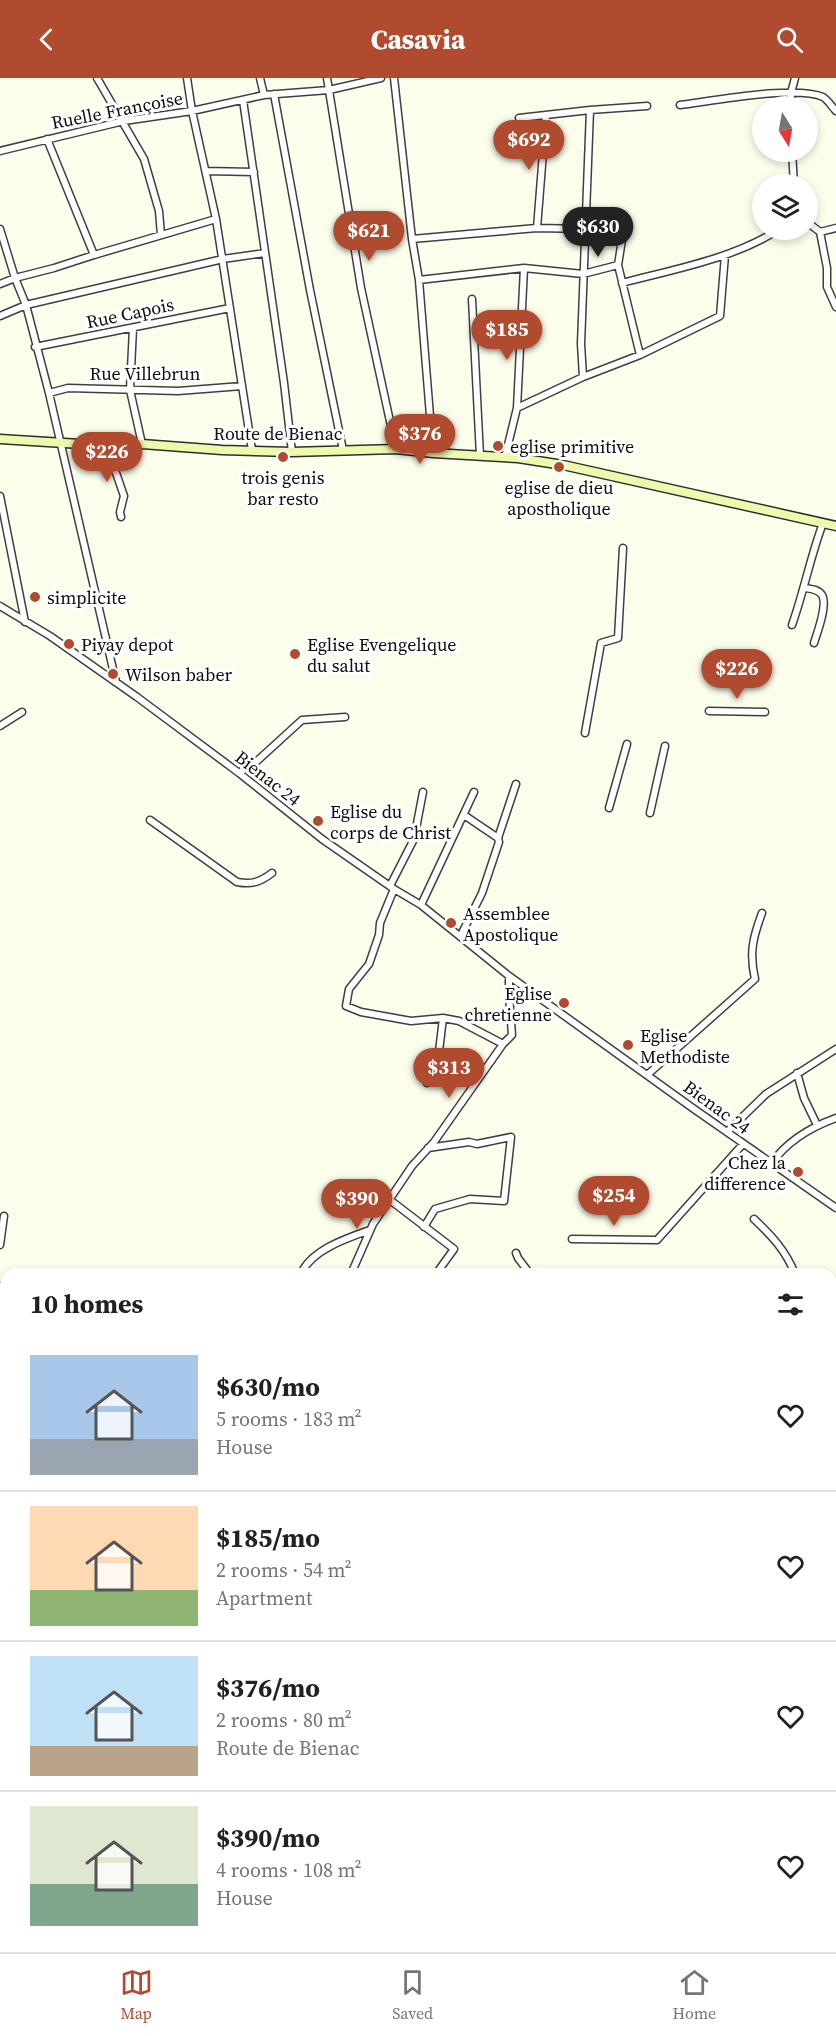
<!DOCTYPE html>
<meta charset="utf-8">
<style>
:root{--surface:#fff;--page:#f2f2f2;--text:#202124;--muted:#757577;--line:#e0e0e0;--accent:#b14b2f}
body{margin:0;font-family:"Source Serif 4",serif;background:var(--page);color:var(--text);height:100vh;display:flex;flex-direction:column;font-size:22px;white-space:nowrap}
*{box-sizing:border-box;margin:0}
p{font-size:20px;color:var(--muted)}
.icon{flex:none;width:33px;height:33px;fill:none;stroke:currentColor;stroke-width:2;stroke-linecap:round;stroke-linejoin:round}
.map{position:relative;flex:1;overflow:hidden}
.sheet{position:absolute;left:0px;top:1190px;width:837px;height:686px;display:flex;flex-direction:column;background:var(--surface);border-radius:18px 18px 0 0;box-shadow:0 3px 9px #0003}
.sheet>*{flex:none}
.needle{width:39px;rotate:169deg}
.fabs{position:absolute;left:752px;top:18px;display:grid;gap:12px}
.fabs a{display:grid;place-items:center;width:66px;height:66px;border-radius:50%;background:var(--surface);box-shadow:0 3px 9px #0003;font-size:30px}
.price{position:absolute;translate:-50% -51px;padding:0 14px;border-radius:21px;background:var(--accent);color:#fff;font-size:20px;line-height:39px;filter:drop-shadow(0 2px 3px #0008)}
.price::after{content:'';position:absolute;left:50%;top:36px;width:18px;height:14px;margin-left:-9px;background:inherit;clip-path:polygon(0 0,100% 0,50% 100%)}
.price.selected{background:#222;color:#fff}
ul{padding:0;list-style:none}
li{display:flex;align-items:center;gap:18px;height:150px;padding:0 30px}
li+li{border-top:2px solid var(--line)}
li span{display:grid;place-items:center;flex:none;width:168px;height:120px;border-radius:0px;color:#555}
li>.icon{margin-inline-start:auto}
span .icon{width:72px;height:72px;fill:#fffc;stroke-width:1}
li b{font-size:26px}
h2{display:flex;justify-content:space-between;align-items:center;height:72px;padding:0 30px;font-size:26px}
header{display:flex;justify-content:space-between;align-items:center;height:78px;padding:0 30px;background:var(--accent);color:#fff;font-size:27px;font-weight:800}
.menu{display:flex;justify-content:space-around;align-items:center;height:84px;border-top:2px solid var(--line);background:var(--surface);font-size:16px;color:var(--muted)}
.menu a{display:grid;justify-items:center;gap:3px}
.menu .selected{color:var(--accent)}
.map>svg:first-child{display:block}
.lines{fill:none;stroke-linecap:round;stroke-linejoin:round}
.minor-casing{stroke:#3f3f3f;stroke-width:9}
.secondary-casing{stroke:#2e2e2e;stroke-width:11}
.minor{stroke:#fff;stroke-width:6}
.secondary{stroke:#edf9ac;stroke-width:8}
.poi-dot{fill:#b14b2f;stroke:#fff;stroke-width:2}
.labels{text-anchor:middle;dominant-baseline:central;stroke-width:6;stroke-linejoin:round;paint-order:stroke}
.street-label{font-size:18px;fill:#0c0c0c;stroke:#fff}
.poi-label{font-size:18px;fill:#0c0c0c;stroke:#fff;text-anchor:start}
</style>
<header><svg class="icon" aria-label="back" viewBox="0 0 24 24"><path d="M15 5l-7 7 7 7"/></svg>Casavia<svg class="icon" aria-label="search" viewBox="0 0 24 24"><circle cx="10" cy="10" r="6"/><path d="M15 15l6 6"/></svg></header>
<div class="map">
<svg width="836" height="1874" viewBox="0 0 836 1874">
<rect width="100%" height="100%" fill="#fcfeec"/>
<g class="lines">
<!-- minor casing -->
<g class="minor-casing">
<path id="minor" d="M97,0l47,81 15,52 2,24
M187,0l5,33 24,108 36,231
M260,0l4,17
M327,0l34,210 35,161
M394,0l18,161 7,41 14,173
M274,16l36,196 33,160
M243,22l41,283 8,69
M680,27c32,-4 116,-20 143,-8 5,3 9,10 13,14
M791,28v-13l4,-15
M519,40l71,-8 57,-4
M47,61l47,116
M0,73l124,-30 68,-10 72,-16 65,-5 52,-12
M792,74l2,32
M206,93l48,1
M625,143l-7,44 22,90
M807,144l13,10 7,36v19l9,20
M537,150l9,-113
M0,151l15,49 11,27 23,88 67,289
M820,154l16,-4
M412,161l125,-11 49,1
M419,202l105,-12 59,6 35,-9
M622,205c53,-14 110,-24 156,-53
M0,206l15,-6 39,-10 40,-13 122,-36
M472,221l8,157
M0,238l26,-11 197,-46 42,-6
M133,250l-3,62 12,54
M35,269l195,-39
M583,299l57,-22 80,-39 5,-61
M49,315l19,-5 110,3 64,-5
M517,330l66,-31 -2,-33 9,-234
M106,366l18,52 -4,16 1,5
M505,379l12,-49 7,-140
M0,418l25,126
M805,510c6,1 13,1 17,7 6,10 -5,38 -8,48
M0,528l50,30 87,61 102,76 83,66 72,50 27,16 88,71 185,133 142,99
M792,547c12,-34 18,-67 31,-102
M709,633l56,1
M0,648l22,-14
M585,655l16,-90 17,-5 5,-90
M239,695l18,-12 45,-41 43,-3
M609,730l18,-64
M650,735l15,-67
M150,742l87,62c15,3 23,0 35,-9
M498,760l18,-54
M390,808l24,-47 9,-47
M394,811l-14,34 -1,12 -10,29 -20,25 -3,17 15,6 50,9 32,-3 16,3 44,23
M421,827l53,-113
M461,857l21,-42 17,-51 -1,-4 -34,-23
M797,995l7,25 13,27
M647,997l108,-96c-6,-26 -2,-42 7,-66
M427,1005l10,-15 6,-50
M727,1054l39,-38 70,-45
M771,1086c16,-23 40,-37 65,-46
M390,1122l64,49 -18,25
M754,1141c18,17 32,32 41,55
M424,1149l11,-18 35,-10 34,2 7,-64 -34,7 -8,-2 -41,6
M572,1161l85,1 86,-96
M0,1167l4,-29
M516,1175l2,5 12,16
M301,1196c10,-24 46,-36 69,-44
M351,1196l22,-50 39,-58 22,-24 69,-98 9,-9 -3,-40v-19
M0,1208l6,6
M831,1225l5,-7
M831,1299l5,5
M831,1484l5,-5
M831,1571l5,-2
M831,1610l5,5
M418,1874l5,-5"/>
</g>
<!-- secondary casing -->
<g class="secondary-casing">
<path id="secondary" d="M0,361l96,6 46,-1 80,6 70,2 104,-3 37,4 85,5 45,7 273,61"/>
</g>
<!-- minor -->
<use href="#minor" class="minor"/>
<!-- secondary -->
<use href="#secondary" class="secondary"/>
</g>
<!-- markers -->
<g class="poi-dot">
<circle cx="498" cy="368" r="6"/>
<circle cx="283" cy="379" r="6"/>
<circle cx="559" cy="389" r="6"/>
<circle cx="35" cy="519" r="6"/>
<circle cx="69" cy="566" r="6"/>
<circle cx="295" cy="576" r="6"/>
<circle cx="113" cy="596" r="6"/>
<circle cx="318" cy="743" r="6"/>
<circle cx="451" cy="845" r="6"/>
<circle cx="564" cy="925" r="6"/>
<circle cx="628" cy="967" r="6"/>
<circle cx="798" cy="1094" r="6"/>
</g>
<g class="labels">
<!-- street labels -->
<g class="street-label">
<text transform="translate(117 32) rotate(-11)">Ruelle Françoise</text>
<text transform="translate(130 235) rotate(-12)">Rue Capois</text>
<text x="145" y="295">Rue Villebrun</text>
<text x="278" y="355">Route de Bienac</text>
<text transform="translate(268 700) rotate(38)">Bienac 24</text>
<text transform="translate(717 1029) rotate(36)">Bienac 24</text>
</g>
<!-- poi labels -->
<g class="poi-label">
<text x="510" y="368">eglise primitive</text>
<text x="283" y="399" text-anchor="middle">trois genis<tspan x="283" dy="21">bar resto</tspan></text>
<text x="559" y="409" text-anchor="middle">eglise de dieu<tspan x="559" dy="21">apostholique</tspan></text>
<text x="47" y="519">simplicite</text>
<text x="81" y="566">Piyay depot</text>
<text x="307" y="566">Eglise Evengelique<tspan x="307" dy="21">du salut</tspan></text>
<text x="125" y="596">Wilson baber</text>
<text x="330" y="733">Eglise du<tspan x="330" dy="21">corps de Christ</tspan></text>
<text x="463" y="835">Assemblee<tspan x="463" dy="21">Apostolique</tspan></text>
<text x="552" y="915" text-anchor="end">Eglise<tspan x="552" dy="21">chretienne</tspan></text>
<text x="640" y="957">Eglise<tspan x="640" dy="21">Methodiste</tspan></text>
<text x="786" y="1084" text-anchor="end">Chez la<tspan x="786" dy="21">difference</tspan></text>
</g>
</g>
</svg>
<div class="fabs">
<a><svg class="needle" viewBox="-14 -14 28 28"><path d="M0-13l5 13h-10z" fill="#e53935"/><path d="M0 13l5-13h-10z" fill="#757577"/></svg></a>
<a><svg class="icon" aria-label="layers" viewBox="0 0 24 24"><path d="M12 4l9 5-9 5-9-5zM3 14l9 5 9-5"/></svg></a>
</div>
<b class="price" style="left:529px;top:93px">$692</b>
<b class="price selected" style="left:598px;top:180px">$630</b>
<b class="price" style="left:369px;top:184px">$621</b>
<b class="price" style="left:507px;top:283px">$185</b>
<b class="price" style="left:420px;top:387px">$376</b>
<b class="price" style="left:107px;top:405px">$226</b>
<b class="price" style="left:737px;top:622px">$226</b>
<b class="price" style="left:449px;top:1021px">$313</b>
<b class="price" style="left:614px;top:1149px">$254</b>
<b class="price" style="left:357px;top:1152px">$390</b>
<section class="sheet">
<h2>10 homes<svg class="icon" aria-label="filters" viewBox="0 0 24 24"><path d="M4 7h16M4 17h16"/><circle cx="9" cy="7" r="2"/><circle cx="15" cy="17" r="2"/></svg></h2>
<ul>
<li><span style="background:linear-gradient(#a9c7e8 70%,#9aa5b1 0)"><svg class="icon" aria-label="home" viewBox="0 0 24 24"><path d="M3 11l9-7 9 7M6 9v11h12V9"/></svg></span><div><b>$630/mo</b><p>5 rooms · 183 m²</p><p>House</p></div><svg class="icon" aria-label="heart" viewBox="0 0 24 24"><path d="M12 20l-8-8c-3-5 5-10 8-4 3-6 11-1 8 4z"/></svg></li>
<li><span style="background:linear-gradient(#ffd9b3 70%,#8fb573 0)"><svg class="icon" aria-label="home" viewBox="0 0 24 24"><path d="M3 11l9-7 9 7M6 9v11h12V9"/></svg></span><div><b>$185/mo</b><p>2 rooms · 54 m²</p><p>Apartment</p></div><svg class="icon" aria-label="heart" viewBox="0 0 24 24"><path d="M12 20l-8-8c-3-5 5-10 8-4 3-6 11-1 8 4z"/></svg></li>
<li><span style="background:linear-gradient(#bfe0f5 75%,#b9a48a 0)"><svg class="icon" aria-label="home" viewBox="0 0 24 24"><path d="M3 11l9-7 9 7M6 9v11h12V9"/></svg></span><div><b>$376/mo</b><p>2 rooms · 80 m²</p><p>Route de Bienac</p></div><svg class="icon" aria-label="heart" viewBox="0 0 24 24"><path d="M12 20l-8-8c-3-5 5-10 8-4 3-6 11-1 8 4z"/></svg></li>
<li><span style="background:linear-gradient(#dfe7d0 65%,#7fa58c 0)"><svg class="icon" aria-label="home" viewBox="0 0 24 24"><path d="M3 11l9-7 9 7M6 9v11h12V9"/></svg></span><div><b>$390/mo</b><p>4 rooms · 108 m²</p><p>House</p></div><svg class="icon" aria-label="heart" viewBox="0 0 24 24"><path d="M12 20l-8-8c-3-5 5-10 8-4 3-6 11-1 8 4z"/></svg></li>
</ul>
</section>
</div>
<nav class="menu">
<a class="selected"><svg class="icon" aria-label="map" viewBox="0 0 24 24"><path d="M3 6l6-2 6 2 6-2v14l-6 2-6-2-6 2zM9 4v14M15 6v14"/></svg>Map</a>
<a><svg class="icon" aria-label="saved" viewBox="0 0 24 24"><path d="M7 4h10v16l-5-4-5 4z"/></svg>Saved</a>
<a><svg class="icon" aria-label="home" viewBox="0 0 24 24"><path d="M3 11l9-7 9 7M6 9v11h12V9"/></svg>Home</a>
</nav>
